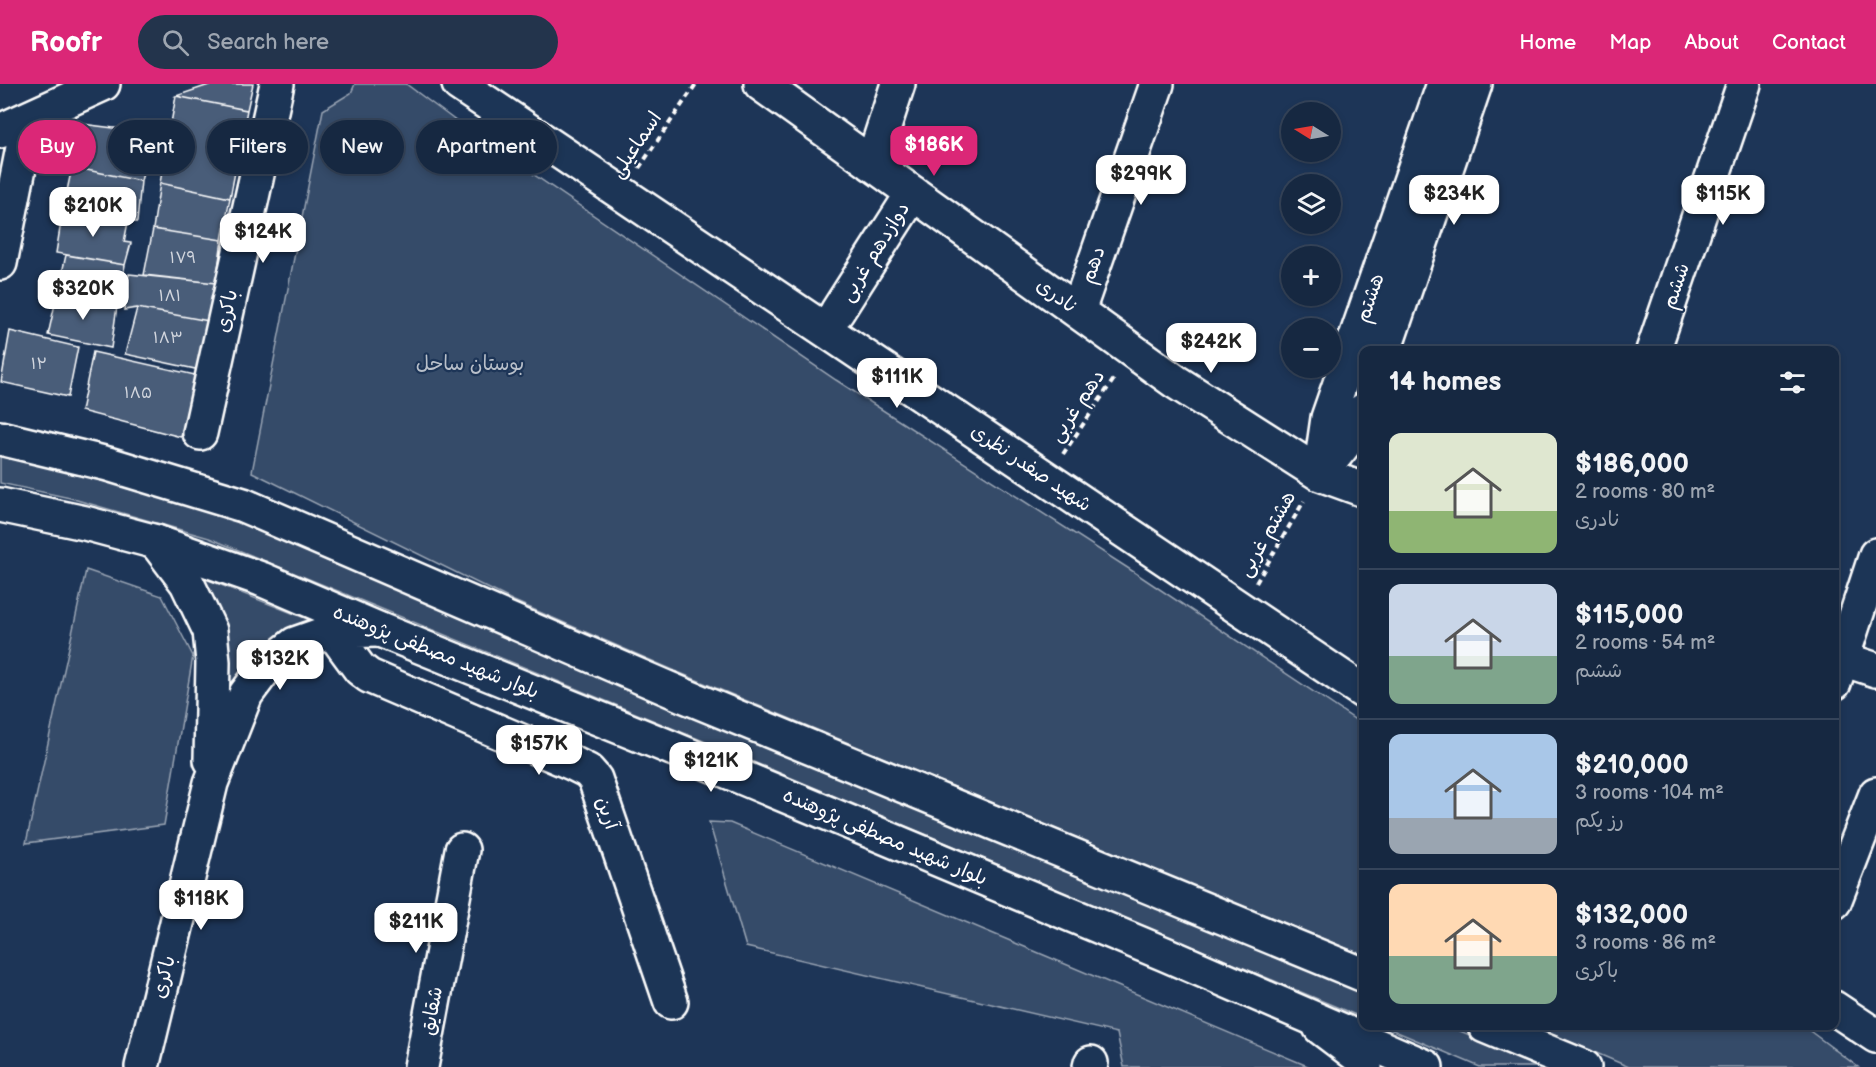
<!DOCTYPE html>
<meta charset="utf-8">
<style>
:root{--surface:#162841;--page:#23344c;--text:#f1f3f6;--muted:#9ea6b1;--line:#35445a;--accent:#db2777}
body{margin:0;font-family:"Balsamiq Sans","Playpen Sans Arabic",sans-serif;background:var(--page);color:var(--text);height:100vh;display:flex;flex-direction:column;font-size:22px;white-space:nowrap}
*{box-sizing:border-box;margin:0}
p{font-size:20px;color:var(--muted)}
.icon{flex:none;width:33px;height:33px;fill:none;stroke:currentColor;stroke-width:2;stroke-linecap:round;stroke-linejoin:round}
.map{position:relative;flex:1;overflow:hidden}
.sheet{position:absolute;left:1359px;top:262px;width:480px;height:684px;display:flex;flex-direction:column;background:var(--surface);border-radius:12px;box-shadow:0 3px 9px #0003,0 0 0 2px var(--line)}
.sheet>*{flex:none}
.top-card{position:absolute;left:18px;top:36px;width:570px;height:54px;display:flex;gap:12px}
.needle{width:39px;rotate:281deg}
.tools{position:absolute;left:1281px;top:18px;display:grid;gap:12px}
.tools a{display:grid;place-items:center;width:60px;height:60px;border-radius:50%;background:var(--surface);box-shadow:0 3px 9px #0003,0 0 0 2px var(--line);font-size:30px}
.price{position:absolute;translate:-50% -51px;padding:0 14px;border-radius:12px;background:#fff;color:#222;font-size:20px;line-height:39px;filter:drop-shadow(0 2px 3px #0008)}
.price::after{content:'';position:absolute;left:50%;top:36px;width:18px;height:14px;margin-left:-9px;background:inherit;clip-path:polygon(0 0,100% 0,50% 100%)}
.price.on{background:var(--accent);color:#fff}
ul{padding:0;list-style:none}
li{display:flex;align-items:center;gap:18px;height:150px;padding:0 30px}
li+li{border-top:2px solid var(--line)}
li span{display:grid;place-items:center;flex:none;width:168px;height:120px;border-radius:12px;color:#555}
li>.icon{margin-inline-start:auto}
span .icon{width:72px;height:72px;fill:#fffc;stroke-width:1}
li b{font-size:26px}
h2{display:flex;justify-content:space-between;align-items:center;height:72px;padding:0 30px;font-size:26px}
.tag{padding:0 21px;border-radius:27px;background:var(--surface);box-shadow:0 3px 9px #0003,0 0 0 2px var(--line);font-size:21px;line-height:54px}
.tag.on{background:var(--accent);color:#fff}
header{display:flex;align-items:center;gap:36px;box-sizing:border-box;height:84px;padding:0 30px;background:var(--accent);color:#fff}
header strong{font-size:28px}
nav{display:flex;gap:33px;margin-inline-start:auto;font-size:21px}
.search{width:420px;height:54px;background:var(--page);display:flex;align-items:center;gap:15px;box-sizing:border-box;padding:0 21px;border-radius:33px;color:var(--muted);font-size:22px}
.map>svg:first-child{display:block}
.green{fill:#364b69;stroke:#9aa5b4;stroke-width:1.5}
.building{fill:#4a5d79;stroke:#fff;stroke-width:1.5}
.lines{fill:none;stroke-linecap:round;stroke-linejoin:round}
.minor-casing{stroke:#fff;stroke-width:38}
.major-casing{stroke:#fff;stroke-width:38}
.path{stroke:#fff;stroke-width:4;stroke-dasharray:6 4.5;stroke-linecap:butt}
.minor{stroke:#1d3557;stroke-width:33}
.major{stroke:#1d3557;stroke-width:33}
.labels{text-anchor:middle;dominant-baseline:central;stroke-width:4.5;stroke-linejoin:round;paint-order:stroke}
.number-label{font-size:16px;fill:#d2d6de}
.street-label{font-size:20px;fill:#fff;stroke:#1d3557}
.park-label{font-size:20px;fill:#b9c0ca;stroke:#1d3557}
</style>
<header>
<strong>Roofr</strong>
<div class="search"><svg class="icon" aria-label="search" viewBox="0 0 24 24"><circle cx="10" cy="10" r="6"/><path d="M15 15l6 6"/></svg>Search here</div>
<nav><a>Home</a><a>Map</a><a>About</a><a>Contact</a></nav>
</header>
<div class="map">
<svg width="1876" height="983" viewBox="0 0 1876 983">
<rect width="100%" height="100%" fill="#1d3557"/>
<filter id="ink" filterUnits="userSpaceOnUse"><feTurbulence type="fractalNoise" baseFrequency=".0167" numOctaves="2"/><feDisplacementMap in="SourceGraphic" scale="12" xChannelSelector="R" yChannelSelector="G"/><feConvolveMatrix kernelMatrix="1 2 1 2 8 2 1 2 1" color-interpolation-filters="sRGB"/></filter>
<g filter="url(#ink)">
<!-- green -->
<path class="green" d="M355,0h51l62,46 368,250 301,194 226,151v230l-245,-100 -438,-182 -166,-72 -262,-129 71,-362 28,-17z
M0,372l100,22 115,34 1148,479v27l-650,-273 -504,-207 -139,-40 -70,-15z
M86,486l76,26 31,60 -29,169 -138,18z
M188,488l137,54 -26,6 -83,117z
M709,738l21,1 580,244h-186l-7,-34 -371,-86z
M1383,942h65l99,41h-67z
M1533,942h270l55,41h-229z"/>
<!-- building -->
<path class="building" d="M212,0h41l-6,26 -71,-14z
M176,12l71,14 -17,88 -70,-15z
M82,40l71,9 -12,48 -69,-14z
M72,83l69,14 -4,41h-9l-65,-12z
M160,99l70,15 -8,42 -69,-11z
M63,126l65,12 -4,20 7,1 -6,22 -69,-12z
M153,145l69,11 -6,43 -72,-8z
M66,171l59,10 -8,41 -60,-11z
M129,190l87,9 -7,38 -72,-13 -13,2z
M57,211l60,11 -6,42 -63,-13z
M137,224l72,13 -9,49 -75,-16z
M10,247l68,16 -10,50 -67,-15z
M93,268l102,23 -14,62 -100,-26z"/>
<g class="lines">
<!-- minor casing -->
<g class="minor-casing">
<path id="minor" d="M459,0l905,608
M761,0l415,298 144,92 44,16
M0,47l103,-47
M872,80l26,-80
M0,179l29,-145
M1078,227l79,-227
M837,228l76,-119
M1384,267l91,-267
M1653,267l91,-267
M200,349l77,-349
M1321,389l36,-45 7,-18
M1320,390l8,-56 116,-334
M156,458l31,41 23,48 3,31 -2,98
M332,547l28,38 9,7 203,87 16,8 7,8 76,223
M1834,572l42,14
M1834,599l42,-128
M1834,818l42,-108
M1834,924l42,28
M1320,943l41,31 4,9
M142,983l69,-284 35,-89 21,-28 28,-22 37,-13 48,-1
M421,983l41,-217
M1090,983l1,-4"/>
</g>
<!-- major casing -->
<g class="major-casing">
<path id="major" d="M0,354l108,26 135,41 440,190 681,280
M0,421l85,18 71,19 105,37 119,51 282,114 503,210 261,113
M1485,942l99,41"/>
</g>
<!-- path -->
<path class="path" d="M639,84l57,-84
M1063,370l53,-78
M1256,499l48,-82"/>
<!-- minor -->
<use href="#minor" class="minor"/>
<!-- major -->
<use href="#major" class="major"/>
</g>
</g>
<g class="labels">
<!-- number labels -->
<g class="number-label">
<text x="183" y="174">۱۷۹</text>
<text x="170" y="212">۱۸۱</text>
<text x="168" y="254">۱۸۳</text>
<text x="39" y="280">۱۲</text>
<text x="138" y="309">۱۸۵</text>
</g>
<!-- street labels -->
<g class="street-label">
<text transform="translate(636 61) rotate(-56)">اسماعیلی</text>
<text transform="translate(875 168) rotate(-58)">دوازدهم غربی</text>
<text transform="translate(1093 181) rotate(-71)">دهم</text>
<text transform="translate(1676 202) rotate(-71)">ششم</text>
<text transform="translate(1057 212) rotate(36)">نادری</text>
<text transform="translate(1370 214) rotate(-71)">هشتم</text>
<text transform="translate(227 227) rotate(-78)">باکری</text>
<text transform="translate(1077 322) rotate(-56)">دهم غربی</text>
<text transform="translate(1031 384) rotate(34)">شهید صفدر نظری</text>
<text transform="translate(1267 450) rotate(-60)">هشتم غربی</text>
<text transform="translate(436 568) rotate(22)">بلوار شهید مصطفی پژوهنده</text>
<text transform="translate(607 729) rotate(71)">آرین</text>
<text transform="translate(885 753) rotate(23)">بلوار شهید مصطفی پژوهنده</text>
<text transform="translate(164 893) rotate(-76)">باکری</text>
<text transform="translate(432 927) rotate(-80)">شقایق</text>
</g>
<!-- park labels -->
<g class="park-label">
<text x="470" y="280">بوستان ساحل</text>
</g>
</g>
</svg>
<div class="tools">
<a><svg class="needle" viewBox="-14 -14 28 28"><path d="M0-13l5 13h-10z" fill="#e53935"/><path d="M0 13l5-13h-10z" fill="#9ea6b1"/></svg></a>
<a><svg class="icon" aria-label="layers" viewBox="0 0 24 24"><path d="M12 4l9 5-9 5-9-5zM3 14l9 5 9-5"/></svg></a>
<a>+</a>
<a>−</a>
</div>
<b class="price on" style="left:934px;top:93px">$186K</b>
<b class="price" style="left:1141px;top:122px">$299K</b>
<b class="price" style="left:1454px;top:142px">$234K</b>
<b class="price" style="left:1723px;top:142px">$115K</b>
<b class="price" style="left:93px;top:154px">$210K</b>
<b class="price" style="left:263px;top:180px">$124K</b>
<b class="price" style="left:83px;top:237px">$320K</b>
<b class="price" style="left:1211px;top:290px">$242K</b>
<b class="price" style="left:897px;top:325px">$111K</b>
<b class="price" style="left:280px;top:607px">$132K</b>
<b class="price" style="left:539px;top:692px">$157K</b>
<b class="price" style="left:711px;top:709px">$121K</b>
<b class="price" style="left:201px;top:847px">$118K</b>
<b class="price" style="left:416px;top:870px">$211K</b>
<div class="top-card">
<a class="tag on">Buy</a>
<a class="tag">Rent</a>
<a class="tag">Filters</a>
<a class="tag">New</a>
<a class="tag">Apartment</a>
</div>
<section class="sheet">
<h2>14 homes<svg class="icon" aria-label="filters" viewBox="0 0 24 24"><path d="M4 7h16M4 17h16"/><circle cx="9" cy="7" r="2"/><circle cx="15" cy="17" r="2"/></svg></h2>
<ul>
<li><span style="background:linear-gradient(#dfe7d0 65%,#8fb573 0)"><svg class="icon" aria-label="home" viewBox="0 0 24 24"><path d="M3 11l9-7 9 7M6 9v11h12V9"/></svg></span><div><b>$186,000</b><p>2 rooms · 80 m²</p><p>نادری</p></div></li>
<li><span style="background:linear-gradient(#c9d6e8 60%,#7fa58c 0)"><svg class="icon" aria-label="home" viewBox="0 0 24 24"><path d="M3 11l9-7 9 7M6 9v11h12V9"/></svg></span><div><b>$115,000</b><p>2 rooms · 54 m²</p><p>ششم</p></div></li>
<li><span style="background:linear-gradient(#a9c7e8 70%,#9aa5b1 0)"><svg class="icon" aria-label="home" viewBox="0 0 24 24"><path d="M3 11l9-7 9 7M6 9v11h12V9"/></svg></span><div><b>$210,000</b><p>3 rooms · 104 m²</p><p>رز یکم</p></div></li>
<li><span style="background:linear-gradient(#ffd9b3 60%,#7fa58c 0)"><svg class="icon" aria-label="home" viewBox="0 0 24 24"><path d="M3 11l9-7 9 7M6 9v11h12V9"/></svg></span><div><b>$132,000</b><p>3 rooms · 86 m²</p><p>باکری</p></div></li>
</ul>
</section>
</div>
